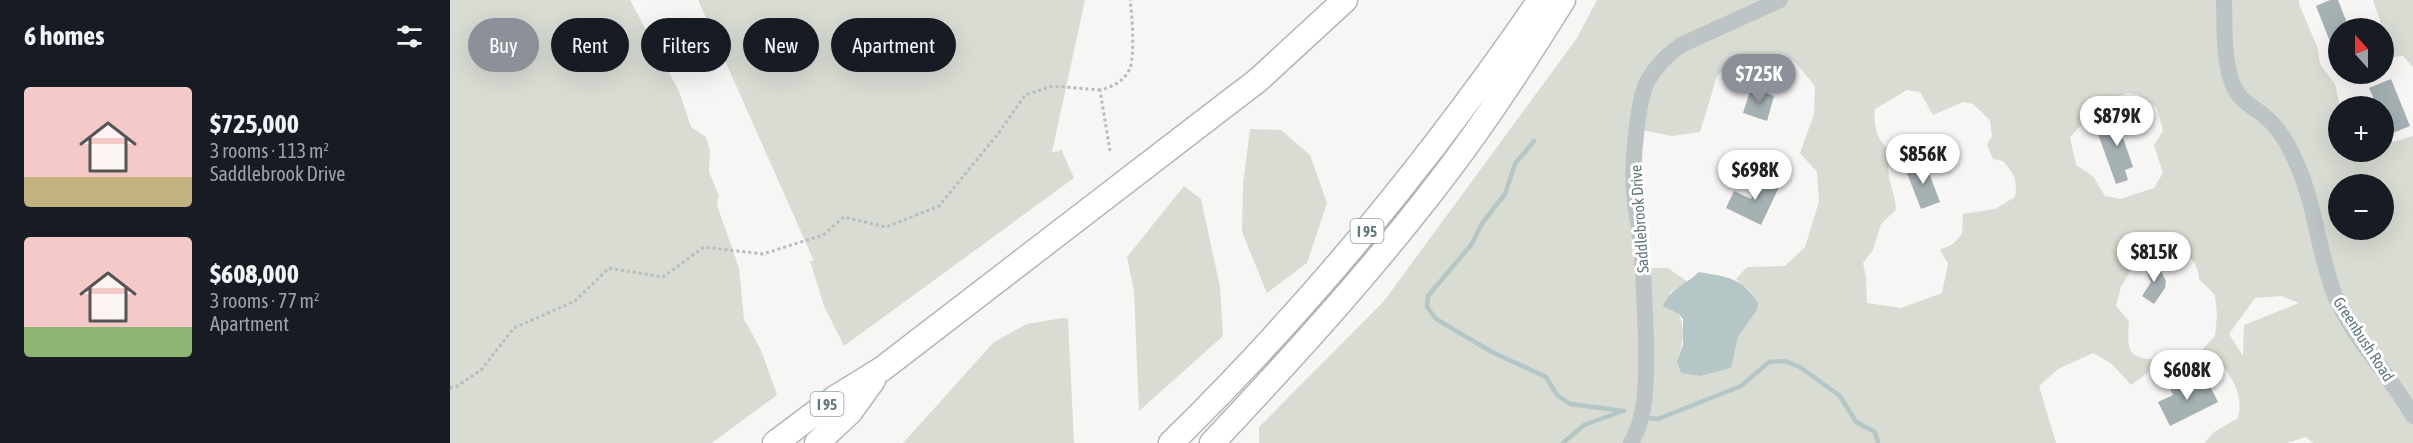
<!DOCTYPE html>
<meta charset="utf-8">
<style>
:root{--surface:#171b24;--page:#20242c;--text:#f1f3f6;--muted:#9ea1a6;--accent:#8c9099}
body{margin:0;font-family:"Asap Condensed",sans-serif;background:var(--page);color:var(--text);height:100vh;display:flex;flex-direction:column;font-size:22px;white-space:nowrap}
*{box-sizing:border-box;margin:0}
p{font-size:20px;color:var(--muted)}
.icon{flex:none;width:33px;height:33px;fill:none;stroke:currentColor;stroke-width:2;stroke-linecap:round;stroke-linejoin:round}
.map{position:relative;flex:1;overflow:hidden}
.details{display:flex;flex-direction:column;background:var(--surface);width:450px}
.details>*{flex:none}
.top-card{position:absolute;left:18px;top:18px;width:570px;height:54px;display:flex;gap:12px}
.needle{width:39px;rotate:339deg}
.buttons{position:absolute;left:1878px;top:18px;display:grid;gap:12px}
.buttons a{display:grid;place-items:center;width:66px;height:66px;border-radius:50%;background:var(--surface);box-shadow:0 6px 24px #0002;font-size:30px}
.price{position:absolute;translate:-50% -51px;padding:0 14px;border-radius:21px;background:#fff;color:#222;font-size:20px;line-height:39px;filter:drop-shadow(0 2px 3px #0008)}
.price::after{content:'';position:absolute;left:50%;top:36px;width:18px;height:14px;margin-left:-9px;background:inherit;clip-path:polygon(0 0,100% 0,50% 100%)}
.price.on{background:var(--accent);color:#fff}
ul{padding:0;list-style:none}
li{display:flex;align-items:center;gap:18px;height:150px;padding:0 24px}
li span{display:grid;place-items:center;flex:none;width:168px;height:120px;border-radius:6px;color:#555}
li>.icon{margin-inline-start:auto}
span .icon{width:72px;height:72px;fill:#fffc;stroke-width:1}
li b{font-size:26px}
h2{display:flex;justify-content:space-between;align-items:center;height:72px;padding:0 24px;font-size:26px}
.pill{padding:0 21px;border-radius:27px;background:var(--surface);box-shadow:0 6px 24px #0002;font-size:21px;line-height:54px}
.pill.on{background:var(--accent);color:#fff}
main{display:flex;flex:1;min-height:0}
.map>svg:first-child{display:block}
.green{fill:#d8dcd3;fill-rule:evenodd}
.water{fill:#b5c6c7}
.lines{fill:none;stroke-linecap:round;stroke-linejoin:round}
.stream{stroke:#b5c6c7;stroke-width:4.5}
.building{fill:#a5b1b3}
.highway-casing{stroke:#b1b7b9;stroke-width:27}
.path{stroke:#b8bcbe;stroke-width:3;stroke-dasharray:3 3;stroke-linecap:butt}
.minor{stroke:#bdc4c6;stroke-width:16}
.highway{stroke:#fff;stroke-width:24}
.labels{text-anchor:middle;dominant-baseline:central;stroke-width:6;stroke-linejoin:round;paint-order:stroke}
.shield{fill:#fff;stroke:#91a1a5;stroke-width:1.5}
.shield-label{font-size:15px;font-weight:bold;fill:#62797e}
.street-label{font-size:16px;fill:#62797e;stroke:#fff}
</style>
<main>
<section class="details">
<h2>6 homes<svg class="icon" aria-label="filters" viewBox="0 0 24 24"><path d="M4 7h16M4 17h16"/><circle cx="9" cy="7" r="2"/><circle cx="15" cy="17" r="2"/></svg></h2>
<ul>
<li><span style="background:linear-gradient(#f6c9c9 75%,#c2b280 0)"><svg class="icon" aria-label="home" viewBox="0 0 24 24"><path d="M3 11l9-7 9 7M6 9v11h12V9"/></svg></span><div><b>$725,000</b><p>3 rooms · 113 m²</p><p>Saddlebrook Drive</p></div></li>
<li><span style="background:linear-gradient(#f6c9c9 75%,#8fb573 0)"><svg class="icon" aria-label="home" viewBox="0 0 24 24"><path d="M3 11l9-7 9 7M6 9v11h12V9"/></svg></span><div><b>$608,000</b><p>3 rooms · 77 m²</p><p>Apartment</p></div></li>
</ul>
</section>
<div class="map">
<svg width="1963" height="443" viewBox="0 0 1963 443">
<rect width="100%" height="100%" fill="#f7f6f4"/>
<!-- green -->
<path class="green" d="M0,0h180l49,91 12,36 15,10 4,14 -1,21 10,24 -2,9 22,63 5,51 17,31 16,45 -65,48h-262z
M248,0h387l-33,152 7,-1 2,-2 13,29 -230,168 -20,-40 -14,-45h4z
M1147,0h702v4l19,45 2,15 15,20 5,22 -2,46h46v-11l8,1 21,-6v307h-100l-7,-6 -19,6h-83l10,-11 24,-14c6,-24 -6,-40 -20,-59l-20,-5 17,-18 2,-21 -2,-20 -16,-16c0,-22 -22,-31 -41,-35l-15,5 -22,38 -5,19 13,15c-3,36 2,38 36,39l-34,25 -19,-21 -19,-11 -35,16 -19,17 17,57h-797v-16l125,-126 193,-263zM1322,55l23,7 20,24 -1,28 -14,39 17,19 2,30 -14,45 -20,19 -38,1 -11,12 15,13 6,18 -19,27 -7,28 -54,-4c11,-31 6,-41 -8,-68l19,-11 -20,-14h-25l-6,-139 35,7 28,-4 17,-56 19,-19zM1457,90l13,2 13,23 30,-13 10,2 17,16 2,16 -5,9 6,14 10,2c11,12 15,20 12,36l-20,12 -32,5 -1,20 -9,10 -13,6 8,14 -6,29 -41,15 -34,-5 -1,-26 -3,-14 10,-13 8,-26 15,-14c-1,-24 -16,-38 -1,-58 -18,-7 -22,-26 -20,-43zM1678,93l10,2 19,13 6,23 -9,14 9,28 -9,15 -34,11 -15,-3 -12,-20 -17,-11 -6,-28 33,-36zM1888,184h46v46h-46zM1831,296l18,7 -55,22 -1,31 -14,-22 26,-36z
M1923,0h40v67l-10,-11 -19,2 1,-22z
M800,129l31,1 29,25 17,48 -20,60 -40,30 -25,-61 1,-48z
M734,186l17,13 19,88 3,49 -84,75 -5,-120 -7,-34z
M613,318l5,1 6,124h-171l91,-101 33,-18z"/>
<!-- water -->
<path class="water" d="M1249,272c28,5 43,5 59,31l-1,7 -19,27 -7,31 -31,8 -19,-3 -4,-12 6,-16v-26l-4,-5 -16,-8c8,-18 22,-21 36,-34z"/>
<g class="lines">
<!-- stream -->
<path class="stream" d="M1084,141l-19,23 -10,30 -22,28 -12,23 -43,51 -1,11 9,12 56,33 54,25 11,18 13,9 54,7
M1199,418l9,1 83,-33 28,-24 16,-1 15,6 40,29 16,26 19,10 3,11
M1113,443l21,-18 36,-13"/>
</g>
<!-- building -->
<path class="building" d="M1880,0h8l11,28h-11v34l-22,-56z
M1941,79l19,47 -22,9 -4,-12v-17h-7l-8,-18z
M1301,88l23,8 -7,25 -24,-8z
M1677,113l6,18 -11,4 11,32 -8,3 3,10 -12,4 -19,-53 16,-5 -3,-7z
M1474,160l16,42 -19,7 -16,-41z
M1312,176l18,9 -19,40 -35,-17 8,-17 17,8z
M1706,262l10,19 -1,7 -11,16 -12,-8 9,-14 -7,-15z
M1756,378l12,24 -48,24 -12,-24 15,-7 -4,-9 12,-6 5,8z"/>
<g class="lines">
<!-- highway casing -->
<g class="highway-casing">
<path id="highway" d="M325,443l60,-45 47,-29 346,-266 29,-22 88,-81
M367,443l33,-31 23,-32
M721,443c138,-135 260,-284 369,-443
M762,443c78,-83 155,-167 225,-258 46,-59 87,-122 126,-185"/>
</g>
<!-- path -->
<path class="path" d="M660,151l-10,-61c12,-3 25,-9 30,-22 5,-12 2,-55 0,-68
M0,388l6,-1 25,-17 33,-42 61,-27 34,-33 54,9 41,-30 59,7 60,-19 21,-18 42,10 53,-21 59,-72 27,-39 28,-9 47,4"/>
<!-- minor -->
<path class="minor" d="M1774,0c1,26 -2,72 14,94 6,9 15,13 24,20 16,12 26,29 34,48 19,41 22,89 38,131 18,45 56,81 79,123
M1181,443c15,-26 15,-56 15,-84 0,-39 -2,-76 -5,-114 -2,-19 -6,-37 -7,-55 -2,-25 3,-87 13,-108 8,-15 20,-27 34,-37l99,-45"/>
<!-- highway -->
<use href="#highway" class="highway"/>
</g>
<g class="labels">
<!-- shield labels -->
<g class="shield">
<rect x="900.5" y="219" width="33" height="24" rx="4.5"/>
<rect x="360.5" y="392" width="33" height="24" rx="4.5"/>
</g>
<g class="shield-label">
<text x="917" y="231">I 95</text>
<text x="377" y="404">I 95</text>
</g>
<!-- street labels -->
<g class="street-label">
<text transform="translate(1189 219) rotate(-94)">Saddlebrook Drive</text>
<text transform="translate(1914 339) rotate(57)">Greenbush Road</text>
</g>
</g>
</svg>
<div class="buttons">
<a><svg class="needle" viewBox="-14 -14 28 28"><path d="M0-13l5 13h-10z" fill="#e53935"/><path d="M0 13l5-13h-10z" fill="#9ea1a6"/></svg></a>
<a>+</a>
<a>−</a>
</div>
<b class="price on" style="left:1309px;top:105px">$725K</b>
<b class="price" style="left:1667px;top:147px">$879K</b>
<b class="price" style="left:1473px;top:185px">$856K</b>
<b class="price" style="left:1305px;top:201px">$698K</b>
<b class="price" style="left:1704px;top:283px">$815K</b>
<b class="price" style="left:1737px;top:401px">$608K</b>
<div class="top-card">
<a class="pill on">Buy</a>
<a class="pill">Rent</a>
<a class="pill">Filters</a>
<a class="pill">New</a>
<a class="pill">Apartment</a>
</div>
</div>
</main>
